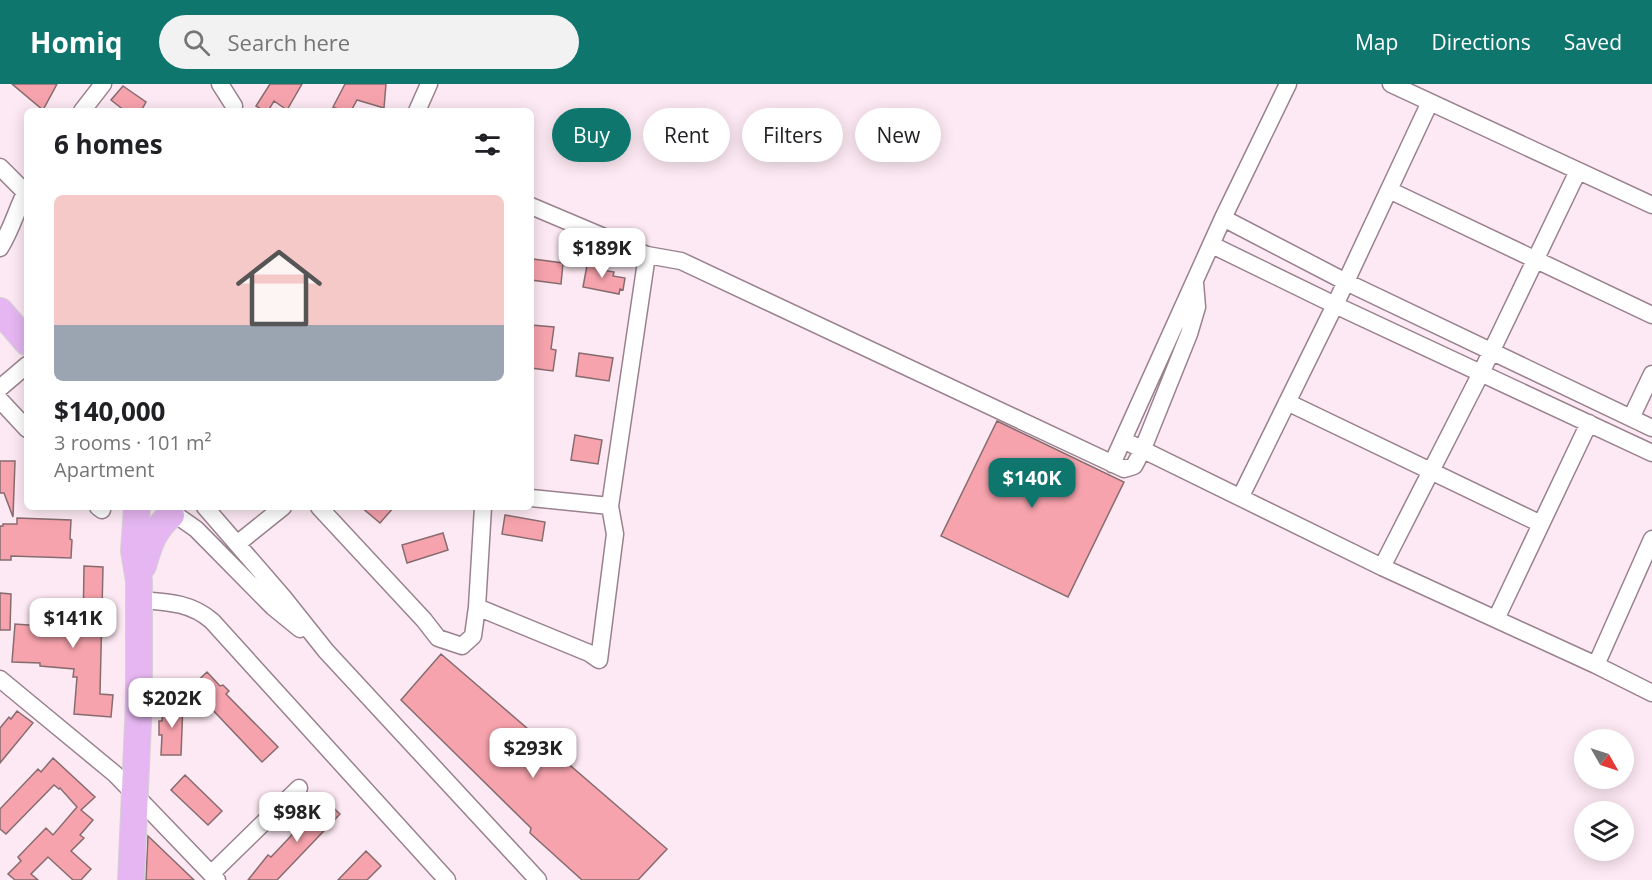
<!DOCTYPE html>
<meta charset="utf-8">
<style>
:root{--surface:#fff;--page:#f2f2f2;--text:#202124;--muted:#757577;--line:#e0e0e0;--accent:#0f766e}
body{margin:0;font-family:"Open Sans",sans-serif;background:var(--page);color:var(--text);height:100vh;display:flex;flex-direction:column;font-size:22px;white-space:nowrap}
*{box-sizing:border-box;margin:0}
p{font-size:20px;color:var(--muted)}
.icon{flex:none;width:33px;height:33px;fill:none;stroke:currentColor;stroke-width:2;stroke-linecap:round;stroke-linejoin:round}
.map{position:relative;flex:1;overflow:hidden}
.drawer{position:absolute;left:24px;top:24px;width:510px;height:402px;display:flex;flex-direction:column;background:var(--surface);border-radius:9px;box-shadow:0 3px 15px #0003}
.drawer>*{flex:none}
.top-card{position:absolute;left:552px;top:24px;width:570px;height:54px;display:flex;gap:12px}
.needle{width:39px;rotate:129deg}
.buttons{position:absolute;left:1574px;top:645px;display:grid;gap:12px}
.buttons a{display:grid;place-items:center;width:60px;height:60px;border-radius:50%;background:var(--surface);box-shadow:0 3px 15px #0003;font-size:30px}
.price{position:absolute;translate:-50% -51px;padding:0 14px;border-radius:12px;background:#fff;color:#222;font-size:20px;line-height:39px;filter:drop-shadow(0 2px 3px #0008)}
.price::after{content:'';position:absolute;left:50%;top:36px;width:18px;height:14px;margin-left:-9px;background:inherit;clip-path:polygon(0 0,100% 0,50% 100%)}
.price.current{background:var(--accent);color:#fff}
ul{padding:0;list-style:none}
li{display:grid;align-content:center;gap:12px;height:318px;padding:0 30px}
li+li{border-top:2px solid var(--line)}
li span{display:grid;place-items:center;height:186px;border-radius:9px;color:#555}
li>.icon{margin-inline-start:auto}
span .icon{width:108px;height:108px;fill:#fffc;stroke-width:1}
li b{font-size:26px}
h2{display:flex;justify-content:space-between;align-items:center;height:72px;padding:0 30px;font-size:26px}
.pill{padding:0 21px;border-radius:27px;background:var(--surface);box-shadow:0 3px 15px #0003;font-size:21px;line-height:54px}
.pill.current{background:var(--accent);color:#fff}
header{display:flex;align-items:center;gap:36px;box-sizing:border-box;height:84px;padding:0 30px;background:var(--accent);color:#fff}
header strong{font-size:28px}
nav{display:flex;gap:33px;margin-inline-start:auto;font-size:21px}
.search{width:420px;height:54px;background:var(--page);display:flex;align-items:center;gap:15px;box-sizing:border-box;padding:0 21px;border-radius:33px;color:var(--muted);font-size:22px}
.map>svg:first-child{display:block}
.building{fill:#f7a3ad;stroke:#866c6f;stroke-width:1.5}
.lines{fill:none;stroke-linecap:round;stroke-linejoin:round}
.minor-casing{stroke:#99828e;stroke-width:19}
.primary-casing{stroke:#d4d3d4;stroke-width:28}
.minor{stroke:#fff;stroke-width:16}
.primary{stroke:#e5b6f1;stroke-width:26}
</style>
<header>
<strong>Homiq</strong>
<div class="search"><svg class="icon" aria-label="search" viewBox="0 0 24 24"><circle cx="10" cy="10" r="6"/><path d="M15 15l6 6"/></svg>Search here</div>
<nav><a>Map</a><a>Directions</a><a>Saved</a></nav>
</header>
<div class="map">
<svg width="1652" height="796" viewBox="0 0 1652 796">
<rect width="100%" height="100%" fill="#fde9f3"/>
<!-- building -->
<path class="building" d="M12,0h45l-14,26z
M270,0h32l-15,26 -13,-9 -6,10h-4l-8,-5z
M345,0h41l-2,24 -27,-8 -6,11h-8l-10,-4z
M123,2l23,16 -5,9h-16l-14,-11z
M533,175l30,4 -2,21 -30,-4z
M588,176l16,3 -2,7 12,2 -1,4 12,2 -2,12 -3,-1 -1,5 -36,-7z
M531,241l23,2 -3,22 5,1 -3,21 -22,-3z
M579,269l34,5 -4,23 -33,-5z
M997,337l127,61 -56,115 -127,-61z
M575,351l27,5 -4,24 -27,-4z
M0,377h15l-2,56 -9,-24h-4z
M361,423h33l-14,16z
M505,431l40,7 -3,19 -40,-7z
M17,434l54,2 -1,19 2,1 -1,18 -60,-2v4h-11v-34h3v-2h14z
M443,449l5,17 -41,13 -5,-18z
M84,482l19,1 -3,127 13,1 -2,22 -37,-3 3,-37h-4l1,-8 -34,-3v-3l-28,-1 3,-38 27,2v5l41,2z
M0,509l11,1 -1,36h-10z
M441,570l226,195 -29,31h-56l-52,-47 1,-5 -130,-128z
M207,588l13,14 3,-1 6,6 -3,3 52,53 -16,15 -71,-75z
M163,618l20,1 -2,52h-20l1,-20h-3v-14h3z
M17,627l16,12 -33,40v-35l9,-11 2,2z
M53,674l42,39 -14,13 12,10 -13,15 4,3 -13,13 20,18 -10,11h-8l-25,-23 -17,17 7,6h-23l-7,-6 13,-13 -3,-4 28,-29 7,7 24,-28 -17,-19 -1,1 -5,-4 -48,49 -6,-5v-20l38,-40 3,3z
M185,691l37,36 -14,14 -37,-35z
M325,716l15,14 -63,66h-29l20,-25 3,2 19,-20 12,-15 -2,-2 9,-8 2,2z
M148,752l46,44h-48z
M366,767l15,15 -14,14h-29z"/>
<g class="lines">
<!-- minor casing -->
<g class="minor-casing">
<path id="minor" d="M220,0l14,22
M1391,0l261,121
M82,27l21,-27
M417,27l12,-27
M0,83l27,27
M1389,106l263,125
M531,122l116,49 -37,251 -79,-8
M1223,134l123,64 306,146
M1212,161l123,60 317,148
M0,164c12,-19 17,-40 27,-59
M647,171l34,6 443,208 10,-3 8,-15 47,-117 8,-27 -2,-24
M0,304l27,-23
M0,316l27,29
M1287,318l254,122
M1631,334l21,-44
M1123,356l259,127 214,98 56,28
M1112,380l111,-246 65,-134
M1241,412l94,-191 95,-203
M98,423l4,3
M205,423l78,90 43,54 212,229
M319,423l105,113 14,18 24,8 11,-10 4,-29 112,46 10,7 16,-126 -5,-28
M176,431l20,14 77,78 27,22
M237,460l46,-37
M1382,483l99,-194 97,-202
M139,516c27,2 51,2 73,21l235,259
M477,523l6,-100
M1496,535l93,-196
M1596,581l56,-126
M0,595l115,95 102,106
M211,790l88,-86"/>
</g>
<!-- primary casing -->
<g class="primary-casing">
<path id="primary" d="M0,227l27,31
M143,482c6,-21 11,-37 28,-51
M131,796l8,-180v-119l-5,-30 3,-44"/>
</g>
<!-- minor -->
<use href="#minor" class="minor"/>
<!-- primary -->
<use href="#primary" class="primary"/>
</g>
</svg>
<div class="buttons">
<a><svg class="needle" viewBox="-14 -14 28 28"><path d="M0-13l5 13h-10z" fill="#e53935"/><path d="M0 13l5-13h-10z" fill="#757577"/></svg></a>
<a><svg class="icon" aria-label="layers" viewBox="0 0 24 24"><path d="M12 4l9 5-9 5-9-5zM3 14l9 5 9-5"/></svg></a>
</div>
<b class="price" style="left:602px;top:195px">$189K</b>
<b class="price current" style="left:1032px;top:425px">$140K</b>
<b class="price" style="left:73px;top:565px">$141K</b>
<b class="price" style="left:172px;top:645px">$202K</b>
<b class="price" style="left:533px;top:695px">$293K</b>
<b class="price" style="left:297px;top:759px">$98K</b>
<div class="top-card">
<a class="pill current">Buy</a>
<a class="pill">Rent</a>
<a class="pill">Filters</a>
<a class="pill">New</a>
</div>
<section class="drawer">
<h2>6 homes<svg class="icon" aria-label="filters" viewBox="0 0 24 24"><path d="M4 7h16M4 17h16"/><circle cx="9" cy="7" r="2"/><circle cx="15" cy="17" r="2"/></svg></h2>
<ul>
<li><span style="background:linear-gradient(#f6c9c9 70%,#9aa5b1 0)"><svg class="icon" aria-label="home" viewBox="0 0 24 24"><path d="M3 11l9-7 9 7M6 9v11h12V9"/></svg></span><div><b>$140,000</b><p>3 rooms · 101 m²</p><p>Apartment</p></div></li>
</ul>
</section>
</div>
